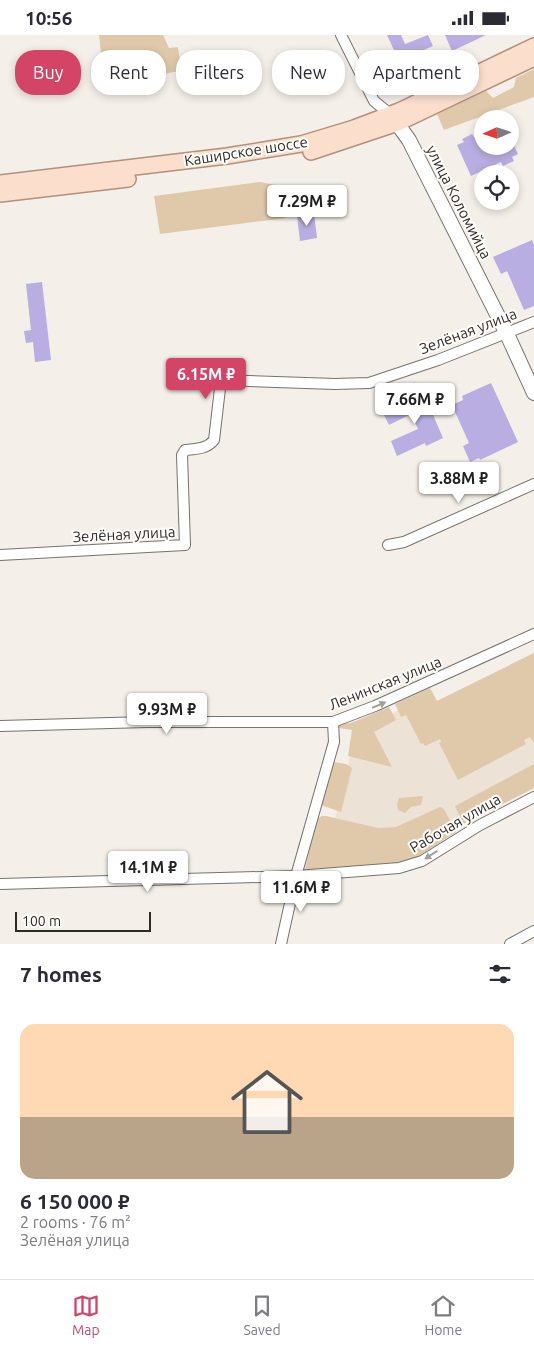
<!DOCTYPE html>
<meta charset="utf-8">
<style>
:root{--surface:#fff;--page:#f2f2f3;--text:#2b2b33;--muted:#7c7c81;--line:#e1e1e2;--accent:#d44466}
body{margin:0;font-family:Ubuntu,sans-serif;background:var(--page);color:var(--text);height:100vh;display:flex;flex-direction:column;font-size:19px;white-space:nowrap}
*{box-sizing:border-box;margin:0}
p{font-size:16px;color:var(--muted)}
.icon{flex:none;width:28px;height:28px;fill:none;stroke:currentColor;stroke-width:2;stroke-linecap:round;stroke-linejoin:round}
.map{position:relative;height:909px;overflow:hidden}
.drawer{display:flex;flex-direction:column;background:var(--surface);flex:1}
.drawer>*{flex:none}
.hud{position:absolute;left:15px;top:15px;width:505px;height:45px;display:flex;gap:10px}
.needle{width:32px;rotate:267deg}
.tools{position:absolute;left:474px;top:75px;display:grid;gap:10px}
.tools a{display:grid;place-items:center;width:45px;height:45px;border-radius:50%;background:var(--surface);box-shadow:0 2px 8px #0003;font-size:25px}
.scale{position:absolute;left:15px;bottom:12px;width:136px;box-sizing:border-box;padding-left:5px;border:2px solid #2d2b28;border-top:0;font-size:14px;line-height:18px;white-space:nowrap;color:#2d2b28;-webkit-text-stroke:4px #fffdfa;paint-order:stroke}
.price{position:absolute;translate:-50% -42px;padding:0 11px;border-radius:5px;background:#fff;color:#222;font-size:16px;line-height:32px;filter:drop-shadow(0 1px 2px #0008)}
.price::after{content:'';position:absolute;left:50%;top:30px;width:15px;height:11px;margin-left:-8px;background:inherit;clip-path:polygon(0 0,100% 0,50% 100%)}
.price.active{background:var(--accent);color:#fff}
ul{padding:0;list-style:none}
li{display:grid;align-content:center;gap:10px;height:265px;padding:0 20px}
li span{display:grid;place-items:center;height:155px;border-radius:15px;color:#555}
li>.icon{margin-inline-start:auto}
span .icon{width:90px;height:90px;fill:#fffc;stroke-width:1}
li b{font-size:21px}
h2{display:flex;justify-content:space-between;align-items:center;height:60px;padding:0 20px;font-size:21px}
.pill{padding:0 18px;border-radius:20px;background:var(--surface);box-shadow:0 2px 8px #0003;font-size:18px;line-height:45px}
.pill.active{background:var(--accent);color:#fff}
.status{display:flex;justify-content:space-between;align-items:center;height:35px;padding:0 25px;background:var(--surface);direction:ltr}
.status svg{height:14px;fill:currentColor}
.tabs{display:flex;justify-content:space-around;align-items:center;height:70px;border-top:1px solid var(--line);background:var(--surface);font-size:14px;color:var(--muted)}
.tabs a{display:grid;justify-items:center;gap:2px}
.tabs .active{color:var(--accent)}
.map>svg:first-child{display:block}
.built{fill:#ece2d5}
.green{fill:#e0c9aa}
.building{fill:#b8aee1}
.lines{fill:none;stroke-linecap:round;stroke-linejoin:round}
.minor-casing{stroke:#77726d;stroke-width:12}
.secondary-casing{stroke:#77726d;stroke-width:16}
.primary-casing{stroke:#b1917c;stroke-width:18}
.minor{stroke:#fff;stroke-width:10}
.secondary{stroke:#fff;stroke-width:14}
.primary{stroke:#fbdecc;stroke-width:15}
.oneway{fill:#a0a09e}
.labels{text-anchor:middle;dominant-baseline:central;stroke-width:4;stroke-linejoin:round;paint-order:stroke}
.street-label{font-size:15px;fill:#2d2b28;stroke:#fffdfa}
</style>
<div class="status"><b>10:56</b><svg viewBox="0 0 49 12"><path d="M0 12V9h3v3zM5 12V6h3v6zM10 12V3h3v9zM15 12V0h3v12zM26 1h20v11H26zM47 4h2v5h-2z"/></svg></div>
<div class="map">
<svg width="534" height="909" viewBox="0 0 534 909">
<rect width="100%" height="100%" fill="#f4efe8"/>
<!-- built -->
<path class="built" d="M534,618v135l-79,40 1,4 -51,28 -80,1 31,-129 76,-39 5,8z"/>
<!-- green -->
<path class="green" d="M99,0h64l6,13 9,-1 3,24 -39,6 -1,-10 6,-1 -2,-10 -43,6z
M135,28l2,15 -32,5 -3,-16z
M534,34v28l-90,33 -7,-16 49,-23 7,7 21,-11 2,-9z
M260,147l15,3 11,33 -126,16 -6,-38z
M534,618v90l-4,-6 -6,3 2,4 -68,36 -19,-37 2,-1 -1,-3 -15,7 -2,-3 -2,1 -15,-29 -5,2 -6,-13 35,-16 7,13z
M389,672l7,13 -22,12 18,35 -44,-11 4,-26 -13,-2v-4l12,-1z
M334,727l12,2 6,4 -11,44 -20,-7 11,-41z
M534,729v24l-71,36 -8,-18z
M423,761l-2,9 -10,2 -6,6 -7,-3 -1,-6 2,-6z
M440,772l4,2 12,23 -40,26 -9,4 -33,4 -69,3 12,-50 5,-3h4l52,12 18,-1z"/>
<!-- building -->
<path class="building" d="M387,0h14l4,9 23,-9 5,11 -34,15z
M445,0h41l-34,16z
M482,98v13h32l4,8 -6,3 2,4 -11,5 -2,-4 -30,14 -14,-31 7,-3 -2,-3 10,-5 2,3z
M314,178l3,25 -17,3 -3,-25z
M532,205l2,5v61l-10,4 -17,-39 -6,3 -8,-17z
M42,247l9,78 -16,2 -2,-20 -7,1 -2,-12 7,-1 -5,-46z
M491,348l27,59 -38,18 -1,-2 -9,4 -7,-16 6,-3 -17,-38 11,-5 -1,-4z
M423,357l20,46 -17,8 -1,-3 -28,13 -6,-15 27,-12 -7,-15 -22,11 -5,-10 23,-11 -2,-4z"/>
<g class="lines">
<!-- minor casing -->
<g class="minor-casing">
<path id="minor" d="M341,0l33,66 16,13
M388,510l16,-3 130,-58
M0,520l185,-10 -3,-90 3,-5c11,-1 22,-1 29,-10l7,-60 114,4 34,-1 69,-23 96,-38
M0,691l147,-4h186l42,-16 159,-72
M0,849l296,-8 103,-8 23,-7 58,-36 54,-28
M281,909l15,-68 38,-134 -1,-20
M510,909l24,-13"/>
</g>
<!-- secondary casing -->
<g class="secondary-casing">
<path id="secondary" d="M391,80l18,25 98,194 27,59"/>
</g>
<!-- primary casing -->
<g class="primary-casing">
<path id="primary" d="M311,117l87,-29 136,-65
M0,148l227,-27 74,-12 53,-16 45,-17 135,-65
M0,159l128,-15"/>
</g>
<!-- minor -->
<use href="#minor" class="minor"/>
<!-- secondary -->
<use href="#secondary" class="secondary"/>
<!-- primary -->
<use href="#primary" class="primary"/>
</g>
<!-- one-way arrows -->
<defs><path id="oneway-solid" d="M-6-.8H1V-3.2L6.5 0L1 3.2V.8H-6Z" transform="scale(1.25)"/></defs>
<g class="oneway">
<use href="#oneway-solid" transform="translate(379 670) rotate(-23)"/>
<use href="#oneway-solid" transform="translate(431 820) rotate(147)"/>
</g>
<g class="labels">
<!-- street labels -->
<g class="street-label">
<text transform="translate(246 116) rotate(-9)">Каширское шоссе</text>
<text transform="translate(459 167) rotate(63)">улица Коломийца</text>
<text transform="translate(468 296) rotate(-21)">Зелёная улица</text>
<text transform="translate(124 499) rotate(-3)">Зелёная улица</text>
<text transform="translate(385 648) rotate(-22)">Ленинская улица</text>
<text transform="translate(455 788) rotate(-30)">Рабочая улица</text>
</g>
</g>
</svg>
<div class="tools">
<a><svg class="needle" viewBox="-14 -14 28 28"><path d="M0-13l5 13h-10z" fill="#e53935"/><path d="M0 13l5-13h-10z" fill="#7c7c81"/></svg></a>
<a><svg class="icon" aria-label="locate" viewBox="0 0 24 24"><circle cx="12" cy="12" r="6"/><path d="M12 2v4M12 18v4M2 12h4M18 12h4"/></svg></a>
</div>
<div class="scale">100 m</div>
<b class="price" style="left:307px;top:192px">7.29M ₽</b>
<b class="price active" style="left:206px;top:365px">6.15M ₽</b>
<b class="price" style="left:415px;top:390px">7.66M ₽</b>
<b class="price" style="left:459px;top:469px">3.88M ₽</b>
<b class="price" style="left:167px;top:700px">9.93M ₽</b>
<b class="price" style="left:148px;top:858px">14.1M ₽</b>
<b class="price" style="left:301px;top:878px">11.6M ₽</b>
<div class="hud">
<a class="pill active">Buy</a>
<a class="pill">Rent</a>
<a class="pill">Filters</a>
<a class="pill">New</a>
<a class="pill">Apartment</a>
</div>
</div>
<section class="drawer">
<h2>7 homes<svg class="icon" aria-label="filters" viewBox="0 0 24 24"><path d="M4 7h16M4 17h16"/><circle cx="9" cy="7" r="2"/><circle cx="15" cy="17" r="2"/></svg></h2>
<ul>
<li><span style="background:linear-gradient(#ffd9b3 60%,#b9a48a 0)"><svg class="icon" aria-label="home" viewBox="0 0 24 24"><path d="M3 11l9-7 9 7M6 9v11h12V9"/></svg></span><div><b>6 150 000 ₽</b><p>2 rooms · 76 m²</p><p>Зелёная улица</p></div></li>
</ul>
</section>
<nav class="tabs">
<a class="active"><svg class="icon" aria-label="map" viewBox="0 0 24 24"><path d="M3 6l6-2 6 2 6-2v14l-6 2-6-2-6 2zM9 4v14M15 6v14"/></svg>Map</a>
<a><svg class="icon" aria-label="saved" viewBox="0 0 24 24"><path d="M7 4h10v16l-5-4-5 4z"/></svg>Saved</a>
<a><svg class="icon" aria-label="home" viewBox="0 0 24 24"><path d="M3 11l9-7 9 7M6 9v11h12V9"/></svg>Home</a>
</nav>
